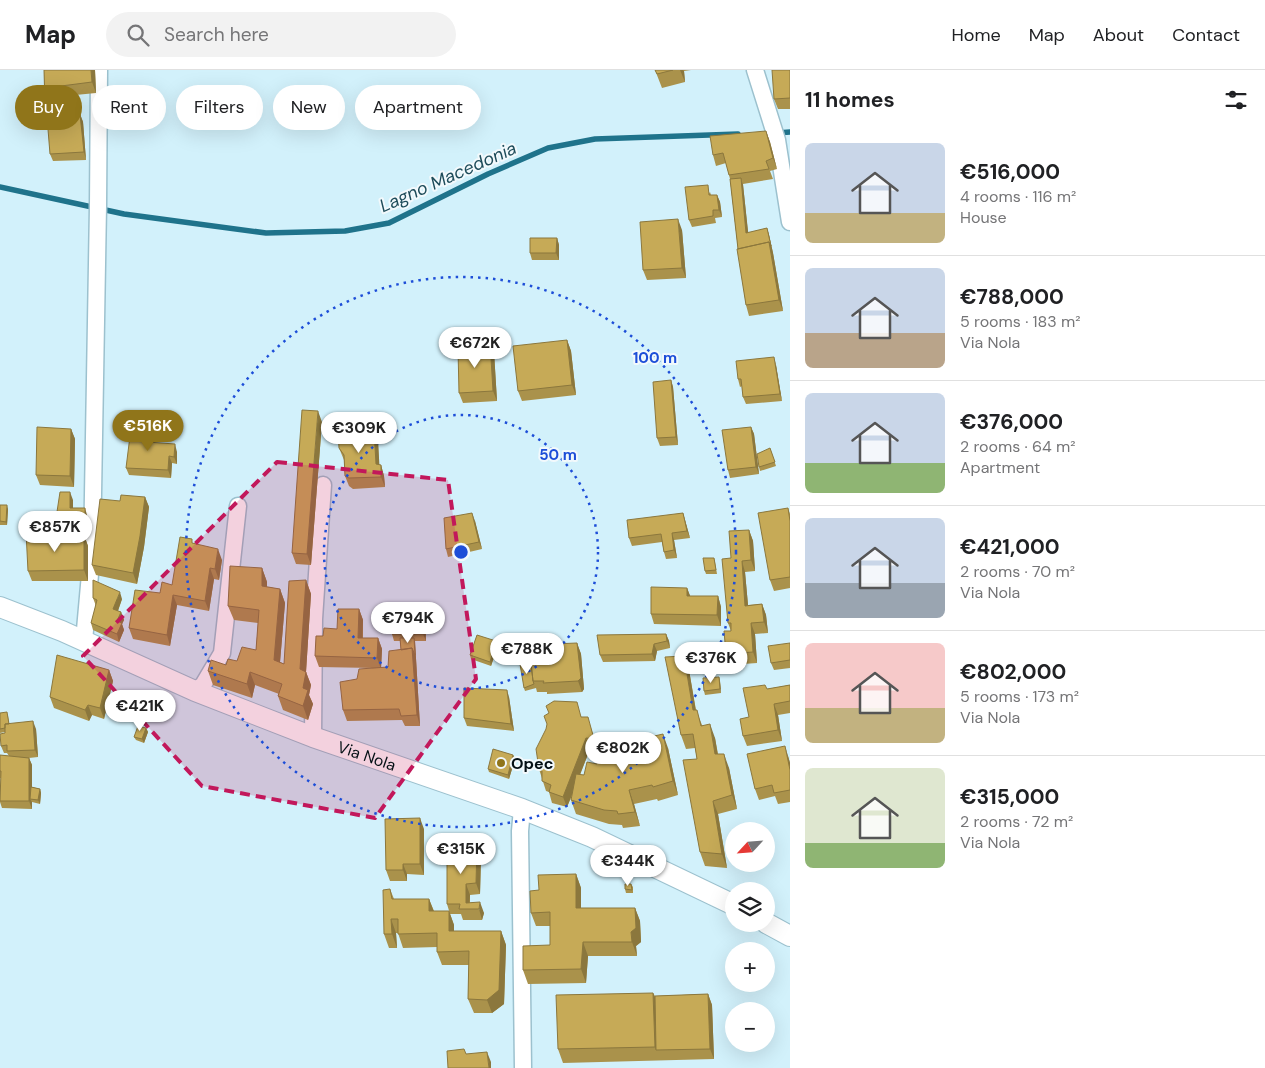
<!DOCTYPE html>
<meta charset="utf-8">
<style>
:root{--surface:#fff;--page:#f2f2f2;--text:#202124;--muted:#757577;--line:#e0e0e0;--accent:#90751a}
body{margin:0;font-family:"DM Sans",sans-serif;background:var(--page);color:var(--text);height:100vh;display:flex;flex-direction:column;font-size:19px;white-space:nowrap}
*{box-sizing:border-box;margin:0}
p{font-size:16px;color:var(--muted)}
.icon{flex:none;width:28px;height:28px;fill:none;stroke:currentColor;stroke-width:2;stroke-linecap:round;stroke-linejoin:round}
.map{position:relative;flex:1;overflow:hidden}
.side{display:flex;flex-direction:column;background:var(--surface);width:475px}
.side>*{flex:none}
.top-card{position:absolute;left:15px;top:15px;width:475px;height:45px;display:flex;gap:10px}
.needle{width:32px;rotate:244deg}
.controls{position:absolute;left:725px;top:752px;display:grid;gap:10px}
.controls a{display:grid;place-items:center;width:50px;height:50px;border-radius:50%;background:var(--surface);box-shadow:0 5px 20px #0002;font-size:25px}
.price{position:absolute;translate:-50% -42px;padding:0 11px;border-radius:18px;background:#fff;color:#222;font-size:16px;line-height:32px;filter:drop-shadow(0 1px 2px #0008)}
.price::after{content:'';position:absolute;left:50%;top:30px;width:15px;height:11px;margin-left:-8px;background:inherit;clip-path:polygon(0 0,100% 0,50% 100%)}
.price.active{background:var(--accent);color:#fff}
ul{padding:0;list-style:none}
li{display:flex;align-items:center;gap:15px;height:125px;padding:0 15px}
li+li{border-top:1px solid var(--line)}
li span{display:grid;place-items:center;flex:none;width:140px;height:100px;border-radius:8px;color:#555}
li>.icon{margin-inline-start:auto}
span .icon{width:60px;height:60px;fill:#fffc;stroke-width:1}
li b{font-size:21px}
h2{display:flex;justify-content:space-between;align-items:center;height:60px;padding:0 15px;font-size:21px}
.chip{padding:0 18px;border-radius:22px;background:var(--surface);box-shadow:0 5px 20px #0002;font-size:18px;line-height:45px}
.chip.active{background:var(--accent);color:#fff}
header{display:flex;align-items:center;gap:30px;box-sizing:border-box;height:70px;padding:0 25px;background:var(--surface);border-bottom:1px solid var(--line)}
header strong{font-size:24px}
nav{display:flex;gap:28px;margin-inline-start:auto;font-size:18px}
.search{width:350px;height:45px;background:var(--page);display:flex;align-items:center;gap:12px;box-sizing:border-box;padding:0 18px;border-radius:28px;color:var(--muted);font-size:19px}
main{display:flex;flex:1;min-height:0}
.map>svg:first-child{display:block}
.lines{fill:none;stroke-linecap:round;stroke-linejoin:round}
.stream{stroke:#1f738b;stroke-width:5.5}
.minor-casing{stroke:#9cc1ce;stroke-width:19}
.tertiary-casing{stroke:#9cc1ce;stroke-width:22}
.minor{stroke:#fff;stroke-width:16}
.tertiary{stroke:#fff;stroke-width:20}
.wall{fill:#aa924b;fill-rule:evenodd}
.shaded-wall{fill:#8b773d}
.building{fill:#c6aa57;stroke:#8b773d}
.marked{fill:#c2185b;fill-opacity:0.2;stroke:#c2185b;stroke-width:4;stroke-dasharray:10 6;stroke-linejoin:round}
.ring{fill:none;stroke:#1d4ed8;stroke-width:2.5;stroke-dasharray:2.5 5}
.poi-dot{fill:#90751a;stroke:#f2f9fc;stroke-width:2}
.labels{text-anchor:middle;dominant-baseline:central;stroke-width:4;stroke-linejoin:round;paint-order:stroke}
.street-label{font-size:16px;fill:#041015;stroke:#f2f9fc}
.poi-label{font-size:16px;font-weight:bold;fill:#041015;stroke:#f2f9fc;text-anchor:start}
.water-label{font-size:18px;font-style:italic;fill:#1e4c5a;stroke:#f2f9fc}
.centre{fill:#1d4ed8;stroke:#f2f9fc;stroke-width:2.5}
.ring-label{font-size:15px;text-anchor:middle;font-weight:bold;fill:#1d4ed8;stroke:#f2f9fc;stroke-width:4;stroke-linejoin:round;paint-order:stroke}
</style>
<header>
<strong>Map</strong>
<div class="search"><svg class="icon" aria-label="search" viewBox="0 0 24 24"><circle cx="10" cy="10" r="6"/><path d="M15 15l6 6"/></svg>Search here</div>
<nav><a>Home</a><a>Map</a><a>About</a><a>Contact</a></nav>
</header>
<main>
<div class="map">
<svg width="790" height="998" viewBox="0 0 790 998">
<rect width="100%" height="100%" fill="#d2f1fb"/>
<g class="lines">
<!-- stream -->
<path class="stream" d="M777,63l13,-1
M0,117l124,27 142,19 79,-2 44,-8 99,-49 60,-26 47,-9 143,-5"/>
<!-- minor casing -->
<g class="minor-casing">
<path id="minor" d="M755,0l22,70 13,82
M84,571l8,-89 6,-346 1,-136
M195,621l8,-6 19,-32 16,-147
M313,667l1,-118 9,-134
M522,739l-2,22 3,237"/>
</g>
<!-- tertiary casing -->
<g class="tertiary-casing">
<g id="tertiary">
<path id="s1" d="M0,537l62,24 133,60 118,46 209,72 70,28 142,68"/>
<path d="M766,853l24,13"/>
</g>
</g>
<!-- minor -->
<use href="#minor" class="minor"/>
<!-- tertiary -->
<use href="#tertiary" class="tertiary"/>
</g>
<!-- wall -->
<path class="wall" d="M44,0h51l1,23 -31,3 1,20 14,-2 3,8 3,38 -33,1 -3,-7 12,-38h-13l-4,-11z
M655,0h36l-7,1 1,11 -23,6z
M790,0v39h-12l-4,-10z
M766,61l4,11 7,27 -7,2 3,8 -30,5 5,49 19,-5 2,7 4,18 10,58 -34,5 -3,-11 -8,-56 -8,-70 -4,-16 -10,3 -3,-11z
M710,122l1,3h6l3,7 2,15 -7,1 1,5 -24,4 -3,-7z
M682,160l4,48 -39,2 -4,-10z
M557,168l2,7v15h-27l-2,-7z
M567,270l4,11 5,44 -54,6 -4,-10z
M490,272l4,10 3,49 -34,2 -4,-10z
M776,295l6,36 -36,3 -3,-7 -1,-11 -2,1 -2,-8z
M671,310l2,7 5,58 -18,1 -3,-8z
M322,352l-11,143 -15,-1 -4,-11z
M751,357l3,7 5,40 -29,4 -2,-8z
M71,359l4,10 -1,48 -34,-2 -4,-10z
M150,366v6l27,10v12l-5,-1 -1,15 -42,-3 -3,-7z
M378,371l1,24h2l3,11 1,11 -32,2 -4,-3 -4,-10 -1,-16 -5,-12z
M770,378l6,18 -16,5 -1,-4z
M145,427l4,10 -5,40 -7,37 -41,-9 -4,-10 28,-64z
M73,430v8l14,7 1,17h-16l-1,2 -13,-1 -3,-8z
M0,435l8,4 -1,16h-7z
M788,438l2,6v74l-16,3 -4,-11z
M683,443l2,7 5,18 -16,2 3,18 -11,1 -2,-7 -2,-10 -30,4 -3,-8z
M475,451l7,28 -34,8 -2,-8z
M749,460l4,11 2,30 -10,1 3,33 14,-1 4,11 2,18 -13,1 2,29 -27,2 -4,-11 5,-23 -3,-8 3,-65z
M38,461l2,6 44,-2 4,11v35h-56l-4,-10z
M194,473l28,17 -3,20 -5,-1 -5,32 -32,-6 -7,41 -37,-7 -4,-11 31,-35 12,-8z
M714,488l1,4 2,12h-11l-1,-3z
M262,498l5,14v5l13,2 5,14 -5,59 4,2 22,-84 5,14 -5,78 5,13 -2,10 4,9 -5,16 -25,-10 -5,-14 1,-2 -24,-9 -3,13 -39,-13 -5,-14 29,-10 19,-11 2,-27 -24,-3 -6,-14z
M687,518l3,8h28l3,11v19l-67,-2 -3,-10z
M93,528l29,1 -4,12 3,1 3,8 -2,4 2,6 -5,12 -26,-12 -2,-7 5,-17z
M359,539l4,11v18h15l4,11 -1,19 7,-1 13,-17 -1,-9h-6l-2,-7 33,-22 1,29h-11l5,85h-15l-3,-6 -55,1 -4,-11 14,-31 16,-11 -54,-1 -4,-11 8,-20 14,-7z
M666,564l3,7 1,7 -13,3 -2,10 -52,1 -3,-7z
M496,571l2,4 -7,21 -20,-7 -1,-4z
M577,573l4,11 3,35 -2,3 -35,2v-2h-10l-1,-4 -11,3 -1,-3 7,-24z
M790,573v25l-16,2 -3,-7z
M684,586l5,14 7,40 6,15 13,13 3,16 11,14 8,41 -19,5 9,54 -22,-2 -5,-14 -3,-93 -2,-11 -9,1 -5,-14z
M109,600l4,11 -9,38 -12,-4 -3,6 -35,-13 -4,-11z
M719,607l1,4 1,12 -16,2 -1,-4z
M790,615v28l-12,2 4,26 -35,5 -4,-10 6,-19 18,-28z
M509,627l5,34 -47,-5 -3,-8z
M0,643l8,3 1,8 27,5 2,28 -9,1 3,7v22l8,2 1,4 -1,11 -8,-2v7l-30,-1 -2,-6 1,-24h-1v-23l9,1 -2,-3h-3l-3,-7 4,-13v-1l-5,1z
M582,647l9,11 7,21 70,-1 10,47 -20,6 -1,-2 -23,5 6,22 -17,2 -1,-3 -13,-1 -33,-10 -5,-14 2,-7 -6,14 -15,-4 -3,-11 -3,-1 -7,-22zM590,679l7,1v14l-13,11h-4z
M146,658l2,4 -4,11 -8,-3 -2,-3z
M513,685l2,4 -6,20 -20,-7 -1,-3z
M788,686l2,7v39l-12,2 -3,-8 -16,4 -4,-11z
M424,759v46l-17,-1v7h-17l-4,-11z
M481,787l-1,37 -10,1v8l14,10 -2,7h-19l-2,-6h-11l-3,-10z
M576,804l5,14v20h54l5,13 1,21 -5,4 1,10h-49l-2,27 -58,1 -5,-14 27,-25v-19h-14l-5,-13 8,-23z
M631,814l2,3v6h-7l-1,-4z
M390,819l4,10h35l5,12h15l5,14v6h47l5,14 -2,59 -12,9h-18l-6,-14 1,-34h-27l-5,-13v-5l-34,1 -5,-15h-2l1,15h-8l-5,-14z
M653,923l2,3 53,-2 4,11 2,54 -151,4 -5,-14z"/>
<!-- shaded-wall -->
<path class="shaded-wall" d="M91,0h4l1,23 -4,-11z
M680,0h3l1,1 1,11z
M61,16l4,10 1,20 -4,-11z
M80,44l3,8 3,38 -2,-8z
M766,61l4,11 7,27 -4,-11z
M741,108l2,7 6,55 -3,-7z
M717,125l3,7 2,15 -3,-7z
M678,149l4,11 4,48 -4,-10z
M767,158l2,7 4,18 10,58 -4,-11z
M557,168l2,7v15l-3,-7z
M567,270l4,11 5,44 -4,-10z
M490,272l4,10 3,49 -4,-10z
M774,287l2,8 6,36 -2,-7z
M671,310l2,7 5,58 -2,-8z
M318,341l4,11 -11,143 -4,-11z
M751,357l3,7 5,40 -3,-7z
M71,359l4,10 -1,48 -4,-11z
M148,359l2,7 -1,13 -2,-7z
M374,360l4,11 2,34 -4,-11z
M175,374l2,8v12l-3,-7z
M169,386l3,7 -1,15 -3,-8z
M381,395l3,11 1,11 -4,-10z
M70,422l3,8v15l-3,-7z
M145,427l4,10 -5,40 -7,37 -4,-11z
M7,435l1,4 -1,16 -1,-3z
M85,438l2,7 1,17 -3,-7z
M472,443l3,8 7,28 -3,-7z
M683,443l2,7 5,18 -3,-7z
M69,455l3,7 -1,2 -2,-7z
M749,460l4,11 2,30 -4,-11z
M672,463l2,7 3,18 -3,-8z
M84,465l4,11v35l-4,-11z
M218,479l4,11 -3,20 -4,-11z
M742,491l3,11 4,44 -4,-10z
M210,498l4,11 -5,32 -4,-10z
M262,498l5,14v18l-5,-14z
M306,510l5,14 -5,78 5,13 -2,10 4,9 -5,16 -5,-14 -3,-37z
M687,518l4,10 -4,-2z
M280,519l5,14 -6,71 -5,-14z
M120,522l2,7 -6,17 -3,-7z
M173,525l4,10 -7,41 -3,-11z
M718,526l3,11v19l-4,-11z
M762,534l4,11 2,18 -4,-11z
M423,535l2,7 1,29 -3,-7z
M359,539l4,11 -1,28 -4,-10z
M121,542l3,8 -2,4 2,6 -5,12 -2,-8v-13z
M751,553l4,11 2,29 -4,-11z
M666,564l3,7 1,7 -3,-7z
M378,568l4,11 -1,20 -4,-11z
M414,568l1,3 1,18 4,67 -3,-11 -5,-67z
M496,571l2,4 -7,21 -1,-4z
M577,573l4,11 3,35 -2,3 -4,-11z
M654,574l3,7 -2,10 -3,-7z
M684,586l5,14 9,54 -5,-14z
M109,600l4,11 -9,38 -4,-11z
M250,602l5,13 -3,13 -5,-14z
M719,607l1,4 1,12 -1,-4z
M507,620l2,7 5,34 -3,-7z
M774,634l4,11 4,26 -4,-11z
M88,635l4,10 -3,6 -4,-11z
M33,651l3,8 2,28 -3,-7z
M710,654l5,14 5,30 -5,-14z
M146,658l2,4 -4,11 -2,-4z
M663,664l5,14 10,47 -5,-14z
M586,668l4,11 -23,58 -4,-10z
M785,676l3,10 2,7v7z
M724,684l5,14 8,41 -5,-14z
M513,685l2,4 -6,20 -1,-4z
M29,688l3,7v34h-2l2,3v7l-3,-8z
M40,719l1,4 -1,11 -2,-4z
M629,720l5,14 6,22 -5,-14z
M713,731l5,13 9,54 -5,-14z
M420,748l4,11v46l-4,-11z
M477,776l4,11 -1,37 -4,-11z
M403,794l4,10v7l-4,-11z
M576,804l5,14v34l-5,-14z
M466,814l4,11 -1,14 -3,-6z
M429,829l5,13 -5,-1z
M480,832l4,11 -2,7 -3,-11z
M635,838l5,13 1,21 -5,4 1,10 -5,-14 -1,-10z
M449,841l5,14v20l-5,-14z
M391,849l5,14 1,15 -5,-14z
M501,861l5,14 -2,59 -12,9 -5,-13z
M583,872l5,14 -2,27 -5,-14z
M653,923l6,14 -3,43 -1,-3z
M708,924l4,11 2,54 -4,-10z
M487,982l4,10v6h-2z"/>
<!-- building -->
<path class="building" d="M44,0h47l1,12 -31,4 1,19h-17z
M655,0h18l-16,4z
M772,0h18v28l-16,1z
M80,44l4,38 -34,2 -3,-37z
M766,61l7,27 -7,3 3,8 -40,6 -6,-22 -10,2 -3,-19z
M741,108l5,55 21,-5 4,18 -2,-4 -31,7 -8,-70z
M708,115l1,10h8l2,15h-6v6l-24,4 -4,-33z
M678,149l4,49 -39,2 -3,-48z
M530,168h27l-1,15h-26z
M769,172l10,58 -33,5 -9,-56z
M567,270l5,45 -54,6 -5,-45z
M490,272l3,49 -34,2 -1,-44z
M774,287l6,37 -37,3 -2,-18h-3l-2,-18z
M671,310l5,57 -19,1 -4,-56z
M302,340l16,1 -11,143 -15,-1z
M37,357l34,2 -1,47 -34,-1z
M751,357l5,40 -28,3 -6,-40z
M131,358l17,1 -1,13 28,2 -1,13 -5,-1 -1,14 -42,-2z
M374,360l2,34 5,1v12l-32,1 -4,-2 -1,-21 -5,-7 -1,-17z
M770,378l5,14 -16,5 -2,-13z
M60,422h10v16h15v17h-16v2l-14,-2z
M121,425l24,2 -5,39 -7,37 -41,-8 8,-66 20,2z
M0,435h7l-1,17 -6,-1z
M788,438l2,13v56l-20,3 -12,-67z
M472,443l7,29 -33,7 -2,-31z
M683,443l4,18 -15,2 2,17 -10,2 -3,-18 -32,4 -2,-18z
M749,460l2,30 -9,1 3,45 17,-2 2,18 -13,1 2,29 -27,2 -2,-23h7v-8h-3l-6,-64 9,-1 -2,-27z
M38,461l1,6 45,-2v35l-56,1 -2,-39z
M180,467l12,2v4l26,6 -3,20 -5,-1 -5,33 -32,-6 -6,40 -38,-7 6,-38 25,3 2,-11 10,3z
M703,488h11l2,12 -11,1z
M230,496l32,2v18l18,3 -6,71 10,4 5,-83 17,-1 -6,89 6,3 -3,16 5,2 -5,16 -25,-10 4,-12 -32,-12 -3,12 -39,-13 3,-11 15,5 2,-6 9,2 5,-14 14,3 3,-40 -31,-4z
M93,510l27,12 -7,17 8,3 -4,9 5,2 -5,11 -26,-11 6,-23 -4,-2z
M651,517l36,1v8h31l-1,19 -66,-1z
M423,535v29h-31l-1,-28z
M338,539h21l-1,29h20l-1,20 -62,-2 1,-20h7l1,-8 13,1z
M666,564l1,7 -13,3 -2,10 -52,1 -3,-20z
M477,565l19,6 -6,21 -20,-7z
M400,568h14l1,17 -3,-7 -11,2z
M577,573l4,35 -3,3 -35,2 1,-2h-11l-4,-36z
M790,573v17l-19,3 -3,-17z
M412,578l5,67 -16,1 -2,-7 -56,1 -3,-28 17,-3 2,-10 29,-2 1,-16z
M57,585l52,15 -9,38 -12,-3 -3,5 -35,-13z
M684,586l9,54h4l4,16 9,-2 5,30h9l8,41 -19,6 9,53 -22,-2 -17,-92 14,-1 -4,-25 -12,1 -16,-78z
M520,594h11l2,17 1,3 -10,4z
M719,607l1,12 -16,2 -1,-13z
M765,615l2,4 23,-4v16l-16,3 4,26 -35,6 -3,-17 9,-2 -6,-29z
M464,618l43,2 4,34 -47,-6z
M554,631l23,1 4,15h7l6,22 -8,-1 -23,59 -14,-5 2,-7 -9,-4v-10l-3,-2 -3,-20 10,-20 1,-5 -3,-8 5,-3 -3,-7z
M7,642l2,12h-4v4l-5,1v-16z
M33,651l2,29 -28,1v-6l-6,1 -1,-12 5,-1v-9z
M138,656l8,2 -4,11 -8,-2z
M663,664l10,47 -20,6 -1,-2 -23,5 6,22 -17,2 -1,-3 -13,-1 -33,-10 5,-26 8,1 3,-13 10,2 -3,-14z
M785,676l5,24v20l-16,3 -2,-8 -17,4 -8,-35z
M493,679l20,6 -5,20 -20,-6z
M0,685l29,3v43h-29l1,-30h-1z
M31,717l9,2 -2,11 -8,-1z
M420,748v46h-17v6h-17l-1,-51z
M447,776h30l-1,37 -10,1v19l14,-1 -1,7h-20l1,-5h-13z
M576,804v34h59l1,20 -5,4 1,10h-49l-2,27 -58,1v-24l27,-1v-33l-19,1 -1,-22 9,-1 -1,-15z
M625,814h6l1,6 -7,-1z
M390,819l2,10h37v12h20v20h52l-2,59 -12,10 -19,-1 1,-48 -32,1v-19l-39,1v-15h-7l1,15h-8l-1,-44z
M653,923l2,54 -97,2 -2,-54z
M708,924l2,55 -54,1 -1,-54z
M464,979l2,5 21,-2 2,16h-41l-1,-17z"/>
<!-- marked area -->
<path class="marked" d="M277,392l171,18 28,199 -101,139 -173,-32 -119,-130z"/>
<!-- distance rings -->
<g class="ring">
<circle cx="461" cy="482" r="137"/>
<circle cx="461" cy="482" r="275"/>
</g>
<!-- markers -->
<circle class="poi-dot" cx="501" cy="693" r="5"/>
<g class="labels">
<!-- street labels -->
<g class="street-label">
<text stroke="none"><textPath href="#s1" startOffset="396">Via Nola</textPath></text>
</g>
<!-- poi labels -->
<g class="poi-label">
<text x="511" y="693">Opec</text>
</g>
<!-- water labels -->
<g class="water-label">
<text transform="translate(448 107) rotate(-24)">Lagno Macedonia</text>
</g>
</g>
<circle cx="461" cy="482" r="8" class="centre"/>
<g class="ring-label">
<text x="655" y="293">100 m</text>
<text x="558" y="390">50 m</text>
</g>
</svg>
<div class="controls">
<a><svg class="needle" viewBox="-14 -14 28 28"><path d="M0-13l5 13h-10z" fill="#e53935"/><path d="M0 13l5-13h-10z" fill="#757577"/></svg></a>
<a><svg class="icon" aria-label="layers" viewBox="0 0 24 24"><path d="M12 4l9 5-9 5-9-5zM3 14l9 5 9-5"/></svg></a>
<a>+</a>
<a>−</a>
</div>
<b class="price" style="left:475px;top:299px">€672K</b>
<b class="price active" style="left:148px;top:382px">€516K</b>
<b class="price" style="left:359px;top:384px">€309K</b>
<b class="price" style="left:55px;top:483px">€857K</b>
<b class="price" style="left:408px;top:574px">€794K</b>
<b class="price" style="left:527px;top:605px">€788K</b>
<b class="price" style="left:711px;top:614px">€376K</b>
<b class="price" style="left:140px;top:662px">€421K</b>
<b class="price" style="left:623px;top:704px">€802K</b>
<b class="price" style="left:461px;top:805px">€315K</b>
<b class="price" style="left:628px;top:817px">€344K</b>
<div class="top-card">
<a class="chip active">Buy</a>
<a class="chip">Rent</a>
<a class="chip">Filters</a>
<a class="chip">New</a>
<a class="chip">Apartment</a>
</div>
</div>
<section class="side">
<h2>11 homes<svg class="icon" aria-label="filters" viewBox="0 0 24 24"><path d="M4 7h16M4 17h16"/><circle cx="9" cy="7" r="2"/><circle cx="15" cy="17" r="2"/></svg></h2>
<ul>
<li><span style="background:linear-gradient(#c9d6e8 70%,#c2b280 0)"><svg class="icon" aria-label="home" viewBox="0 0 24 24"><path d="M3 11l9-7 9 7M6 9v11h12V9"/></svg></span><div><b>€516,000</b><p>4 rooms · 116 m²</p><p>House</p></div></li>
<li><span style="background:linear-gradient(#c9d6e8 65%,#b9a48a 0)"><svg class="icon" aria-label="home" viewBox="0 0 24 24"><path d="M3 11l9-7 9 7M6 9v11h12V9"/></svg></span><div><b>€788,000</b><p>5 rooms · 183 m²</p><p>Via Nola</p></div></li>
<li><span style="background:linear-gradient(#c9d6e8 70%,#8fb573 0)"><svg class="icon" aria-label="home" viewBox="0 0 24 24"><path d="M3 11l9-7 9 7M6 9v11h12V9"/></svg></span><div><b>€376,000</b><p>2 rooms · 64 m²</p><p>Apartment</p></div></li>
<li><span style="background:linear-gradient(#c9d6e8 65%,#9aa5b1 0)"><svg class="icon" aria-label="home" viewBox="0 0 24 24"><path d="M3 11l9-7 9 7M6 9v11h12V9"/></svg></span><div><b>€421,000</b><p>2 rooms · 70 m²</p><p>Via Nola</p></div></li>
<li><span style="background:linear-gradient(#f6c9c9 65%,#c2b280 0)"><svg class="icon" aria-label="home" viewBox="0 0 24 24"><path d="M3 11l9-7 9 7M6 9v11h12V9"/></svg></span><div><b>€802,000</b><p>5 rooms · 173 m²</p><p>Via Nola</p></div></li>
<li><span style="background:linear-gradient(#dfe7d0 75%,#8fb573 0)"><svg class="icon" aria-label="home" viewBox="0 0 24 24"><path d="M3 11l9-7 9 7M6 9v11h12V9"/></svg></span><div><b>€315,000</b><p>2 rooms · 72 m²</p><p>Via Nola</p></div></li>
</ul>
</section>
</main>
